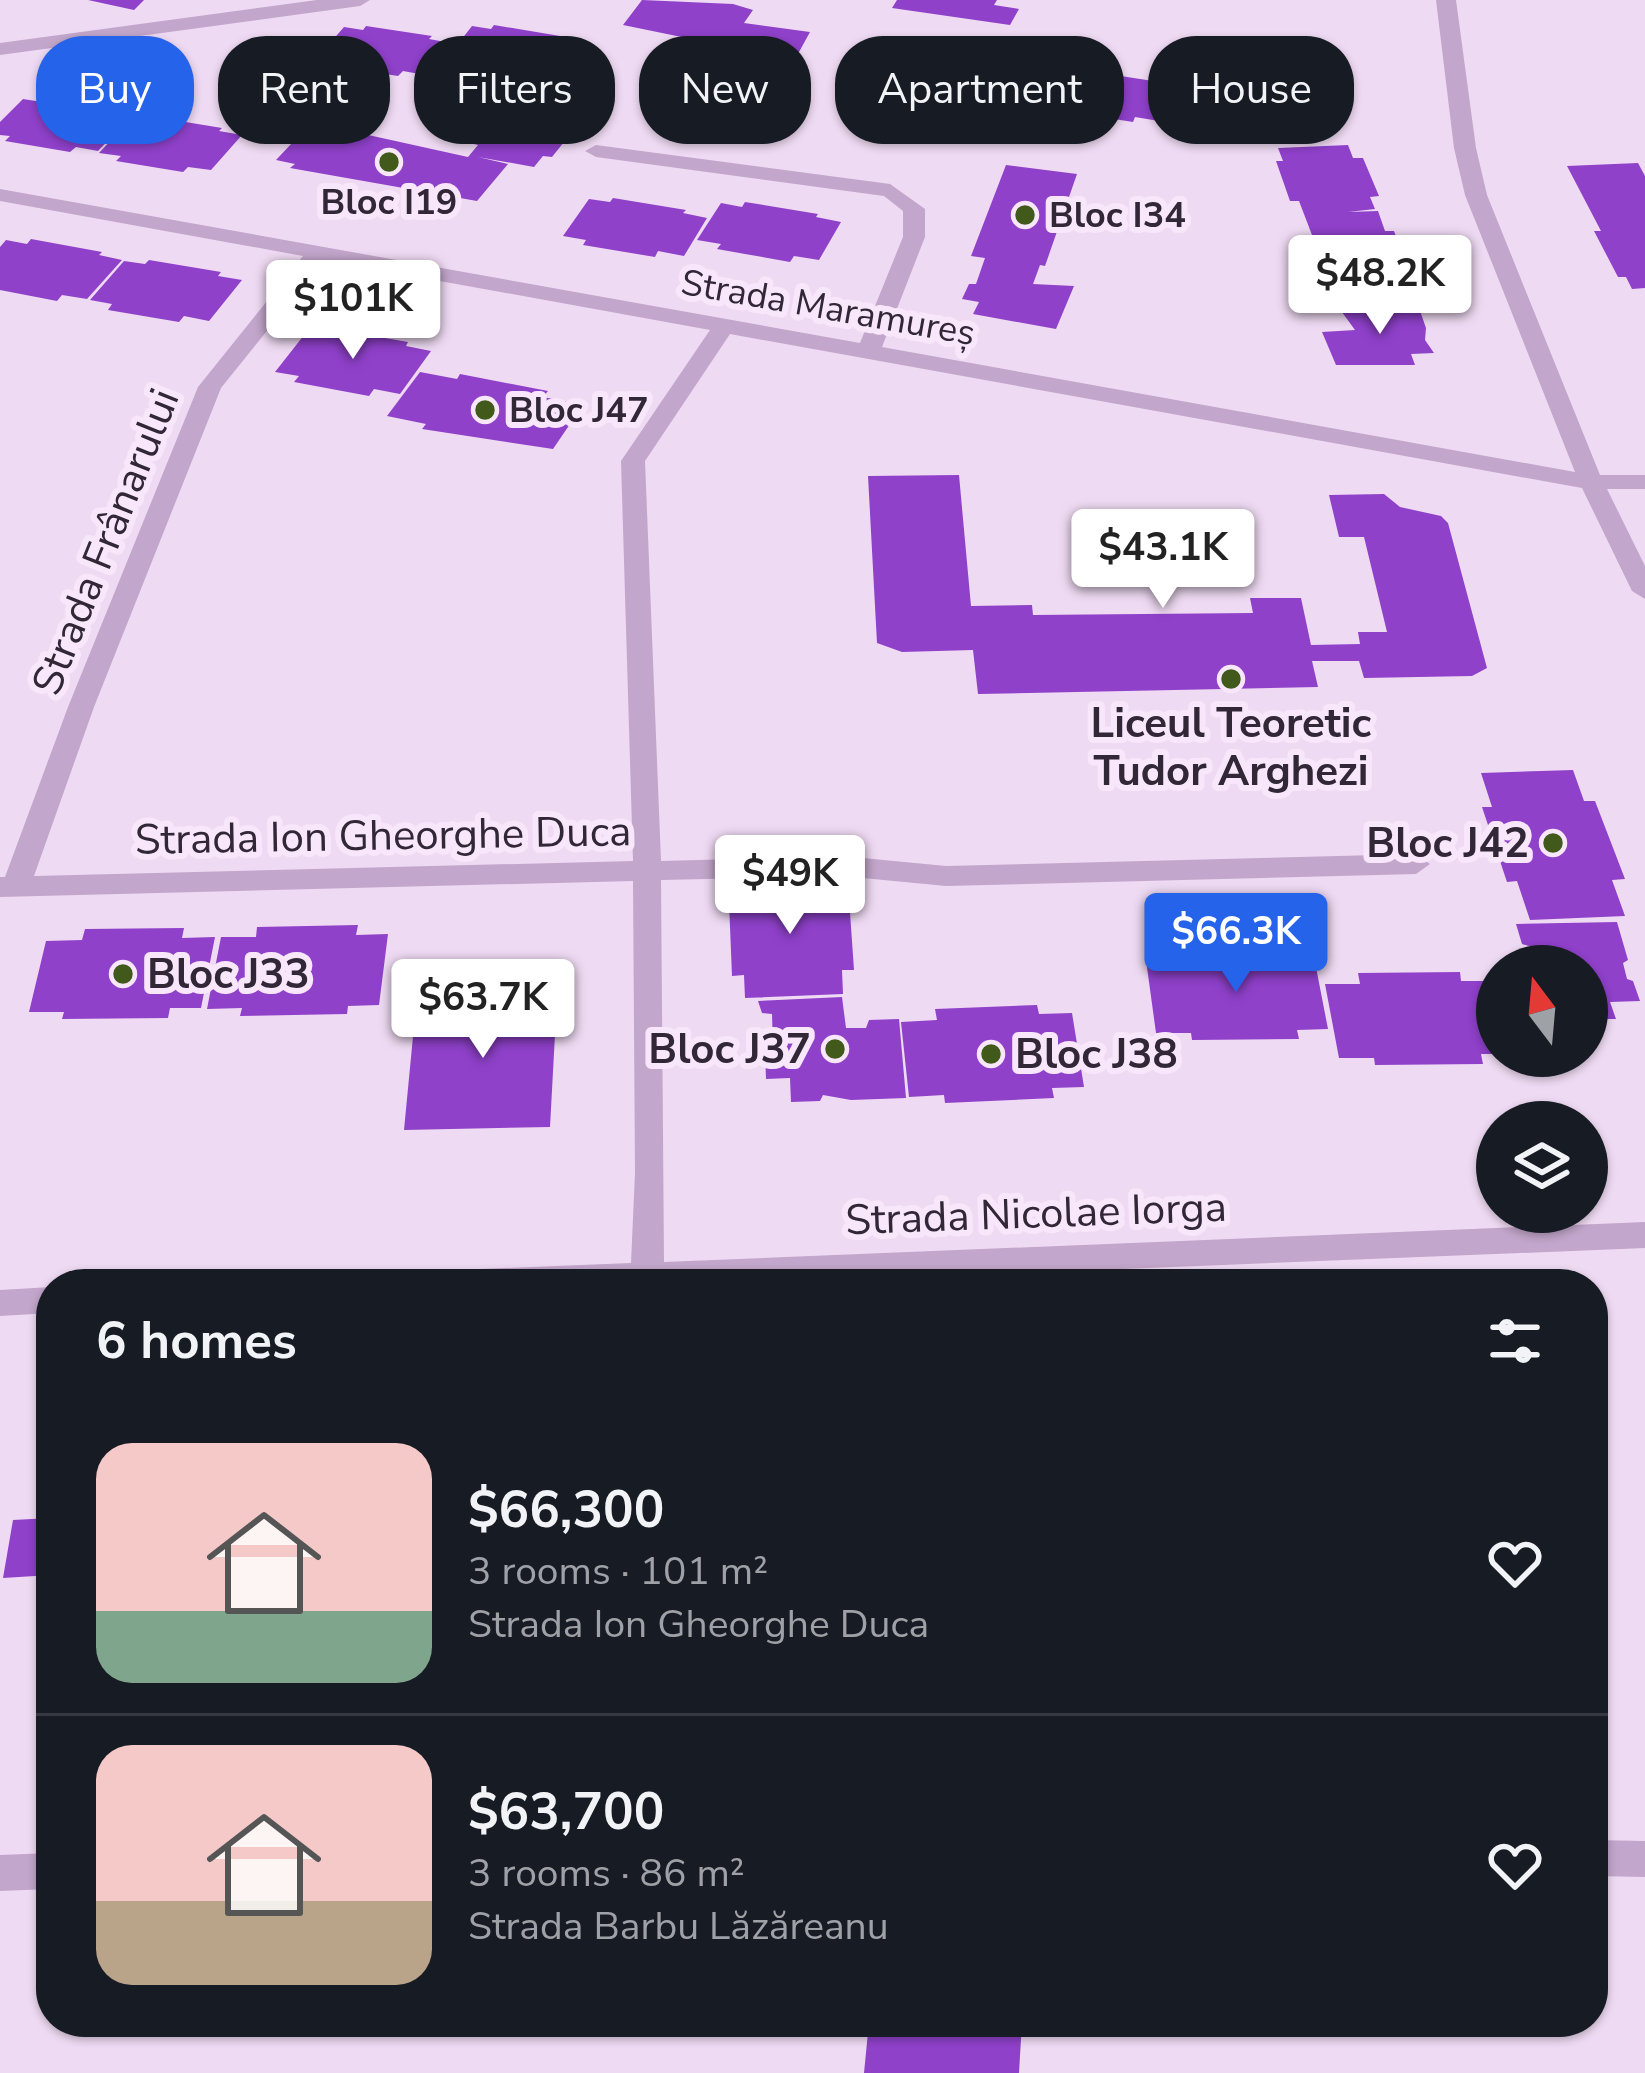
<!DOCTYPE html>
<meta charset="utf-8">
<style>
:root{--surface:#171b24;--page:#242831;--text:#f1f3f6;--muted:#9ea1a6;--line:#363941;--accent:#2563eb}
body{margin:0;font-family:"Nunito Sans",sans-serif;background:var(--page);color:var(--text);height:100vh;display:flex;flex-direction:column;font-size:45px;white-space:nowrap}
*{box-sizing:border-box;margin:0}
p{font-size:39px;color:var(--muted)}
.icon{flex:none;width:66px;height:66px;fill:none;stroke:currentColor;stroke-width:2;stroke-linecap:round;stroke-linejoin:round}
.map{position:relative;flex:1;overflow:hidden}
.sheet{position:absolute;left:36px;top:1269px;width:1572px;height:768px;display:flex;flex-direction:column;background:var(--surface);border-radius:48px;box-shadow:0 3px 9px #0004}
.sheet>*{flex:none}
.banner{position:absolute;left:36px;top:36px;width:1575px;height:108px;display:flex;gap:24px}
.needle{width:78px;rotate:344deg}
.tools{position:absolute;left:1476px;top:945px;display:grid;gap:24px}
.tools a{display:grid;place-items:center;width:132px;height:132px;border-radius:50%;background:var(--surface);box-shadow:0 3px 9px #0004;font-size:60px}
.price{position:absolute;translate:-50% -102px;padding:0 27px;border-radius:12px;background:#fff;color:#222;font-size:39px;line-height:78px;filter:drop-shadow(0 3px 6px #0008)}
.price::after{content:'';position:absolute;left:50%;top:72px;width:36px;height:27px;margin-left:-18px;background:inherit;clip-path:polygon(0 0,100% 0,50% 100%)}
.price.active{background:var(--accent);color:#fff}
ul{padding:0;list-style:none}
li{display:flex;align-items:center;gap:36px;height:300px;padding:0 60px}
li+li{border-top:3px solid var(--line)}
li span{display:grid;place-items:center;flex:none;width:336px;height:240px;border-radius:36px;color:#555}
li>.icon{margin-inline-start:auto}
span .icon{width:144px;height:144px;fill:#fffc;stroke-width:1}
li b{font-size:51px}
h2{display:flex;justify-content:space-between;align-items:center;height:144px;padding:0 60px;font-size:51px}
.chip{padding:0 42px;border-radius:48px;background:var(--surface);box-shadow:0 3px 9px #0004;font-size:42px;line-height:108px}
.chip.active{background:var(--accent);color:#fff}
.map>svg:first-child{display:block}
.building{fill:#8f41ca}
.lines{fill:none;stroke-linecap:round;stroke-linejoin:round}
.minor{fill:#c3a6cb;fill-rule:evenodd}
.poi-dot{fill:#415a1b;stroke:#f8e7fa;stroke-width:4.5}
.labels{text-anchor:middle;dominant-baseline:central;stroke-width:12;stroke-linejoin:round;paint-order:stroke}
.far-poi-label{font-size:36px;font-weight:bold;fill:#312737;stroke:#f8e7fa;text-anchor:start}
.far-street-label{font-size:36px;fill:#312737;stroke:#f8e7fa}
.street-label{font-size:42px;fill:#312737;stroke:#f8e7fa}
.poi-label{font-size:42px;font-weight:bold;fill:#312737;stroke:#f8e7fa;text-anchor:end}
</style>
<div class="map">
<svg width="1645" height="2073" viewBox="0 0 1645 2073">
<rect width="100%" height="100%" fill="#efdaf3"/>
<!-- building -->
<path class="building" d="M88,0h56l-10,10z
M642,0l91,4 20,6 -9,13 66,9 -51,93 -7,-1 -7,12 -65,-10 7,-10 -8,-2 55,-73 -24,-4 -4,5 -83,-17z
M897,0h100l-3,5 25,4 -9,16 -118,-17z
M494,25l66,11 -2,3 22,3 -24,32 -23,-3 -4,5 -82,-18 25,-32 19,3z
M366,26l66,10 -3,3 22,4 -26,32 -22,-4 -5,5 -64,-10 3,-5 -20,-3 27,-31 19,3z
M1210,51l70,10 -14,26 4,1 -3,10 -21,-3 -2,7 -69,-11 7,-25 29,4 2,-7 -6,-2z
M1082,70l71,11 22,6 -16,34 -24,-4 -2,5 -70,-11 2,-4 -22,-3 16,-33 21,3z
M947,81l71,11 21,6 -17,35 -25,-4 -2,5 -70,-11 3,-5 -22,-3 19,-33 20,3z
M515,97l64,11 -9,12 10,2 -28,35 -9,-1 -9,11 -56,-10 30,7 -31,37 -187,-33 5,-4 -19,-4 32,-34 21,4 3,-3 136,30 10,-12 -8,-2 30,-36 6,1z
M46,98l66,11 -3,3 22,4 -33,35 -22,-4 -6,5 -65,-11 5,-5 -10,-1v-13l23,-23 19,3z
M155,117l67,11 -3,3 23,4 -31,35 -23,-3 -5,5 -67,-11 5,-5 -22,-3 33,-35 19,4z
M1348,145l5,13h10l16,38 -9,1 5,12 -27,3 30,-1 7,20h9l18,49h-10l8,22 -74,3 -9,-24 -8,1 -15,-47h8l-13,-34h-9l-14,-40h7l-5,-13z
M1638,163l7,13v112l-13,1 -6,-12h-8l-24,-46h7l-34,-65z
M1006,165l71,9 -32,92 -5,-1 -7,19 41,2 -18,43 -83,-15 6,-12 -17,-3 7,-15h7l9,-26 -14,-2z
M613,198l73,12 -3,3 24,5 -23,38 -26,-5 -3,6 -72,-12 3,-5 -23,-4 26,-37 21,3z
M745,202l73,12 -2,3 25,5 -22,38 -25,-4 -4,6 -73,-13 4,-5 -24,-4 24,-37 21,4z
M31,239l71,13 -3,3 23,5 -35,39 -25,-4 -5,6 -57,-11v-43l6,-7 21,4z
M149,260l72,12 -3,4 24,4 -33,41 -25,-5 -5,6 -71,-12 4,-6 -22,-4 34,-39 21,3z
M1418,305l8,23 -1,12 9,13 -23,1 4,11h-79l-14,-33 33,-2 -16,-22z
M333,329l75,13 -2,4 25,5 -31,43 -26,-5 -5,7 -75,-14 5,-6 -24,-4 33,-42 21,4z
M420,372l37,7 3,-5 88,17 -5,6 40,8 -30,44 -131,-20 4,-5 -39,-8z
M959,475l12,131 61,-1 1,10 220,-2 -3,-15h51l10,47 49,-1 -2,-12h29l-23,-95h-25l-10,-42 55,-1 16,13 41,9 7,7 39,145 -15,8 -108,2 -5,-17h-47l6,26 -340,7 -5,-44 -71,2 -25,-9 -9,-167z
M1573,770l11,31h11l30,78 -13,1 13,36 -95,4 -13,-39 -10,1 -25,-75h10l-11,-34z
M832,875l2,24 15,-1 5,72h-12l1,24 -98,4 -1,-23 -12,1 -3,-74h9l-1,-24z
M1617,922l11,38 -5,3 4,16 6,2 7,20 -30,1 6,17h-29v-53h-78v-4l27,-1 -4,-14 -10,-3 -6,-20z
M358,925l-2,10 32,-1 -9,71 -31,1 -1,8 -107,2 2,-8 -35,1 14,-72h35l1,-10z
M184,928l-2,10 33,-1 -14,71h-31l-2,10 -106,1 2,-7h-35l17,-71 36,-1 3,-11z
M1280,948l2,10 32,-1 14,72 -31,1 2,9 -107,1 -1,-7h-35l-10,-73h35l-1,-10z
M1460,972l1,9h33l3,73h-16l2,10 -108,1 -1,-7h-35l-14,-74h35l-2,-11z
M545,986l-1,30h12l-6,111 -146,3 10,-104h13l4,-37z
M842,997l4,31h20l3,-8 30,-1 7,79 -55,2 -28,-5 -3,6 -29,1 -1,-24 -24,1 -1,-28 8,-4 -1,-33 -10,-1 -4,-12z
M1037,1005l2,9 33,-1 12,74 -32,1 2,10 -109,5 -1,-8 -35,2 -8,-75 36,-2 -2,-11z
M51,1401v100l-12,1 7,-100z
M51,1518v57l-48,3 10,-58z
M869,2022h153l-3,51h-155z"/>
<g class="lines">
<!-- minor -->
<path class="minor" d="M317,0h53l-10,6 -360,49v-12z
M1436,0h20l20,148 11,47 113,280h45v14h-38l38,77v33l-13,-8 -50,-103 -852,-154 -85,127 16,400 181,-5 104,10 470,-12 14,10 -14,10 -470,12 -104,-10 -181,4 3,382 981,-40v26l-893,36h-337l5,-9 11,-4 200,-8 4,-90 -2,-292 -633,16v-20h5l63,-170 130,-320 105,-131 -303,-55v-12l860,154 43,-106v-26l-19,-15 -288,-39 -11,-6 11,-6 294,39 35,25v28l-43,110 693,125 -110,-277 -11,-47zM324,260l386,70 -89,131 12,400 -599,15 60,-169 127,-319z
M51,1287v26l-51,3v-26z
M1593,1840l52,1v36l-52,-1z
M51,1853v36l-51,2v-36z"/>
</g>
<!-- markers -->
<g class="poi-dot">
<circle cx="389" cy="162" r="12"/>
<circle cx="1025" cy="215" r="12"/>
<circle cx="485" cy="410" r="12"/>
<circle cx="1231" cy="679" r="12"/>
<circle cx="1553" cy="843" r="12"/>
<circle cx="123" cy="974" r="12"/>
<circle cx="835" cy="1049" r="12"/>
<circle cx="991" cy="1054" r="12"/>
</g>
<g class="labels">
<!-- far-poi labels -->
<g class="far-poi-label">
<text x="389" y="202" text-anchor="middle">Bloc I19</text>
<text x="1049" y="215">Bloc I34</text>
<text x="509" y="410">Bloc J47</text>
</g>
<!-- far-street labels -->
<g class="far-street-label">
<text transform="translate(828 308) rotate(10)">Strada Maramureș</text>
</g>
<!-- street labels -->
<g class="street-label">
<text transform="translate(106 542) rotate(-68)">Strada Frânarului</text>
<text transform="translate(383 836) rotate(-1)">Strada Ion Gheorghe Duca</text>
<text transform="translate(1036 1214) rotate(-2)">Strada Nicolae Iorga</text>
</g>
<!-- poi labels -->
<g class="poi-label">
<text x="1231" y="723" text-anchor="middle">Liceul Teoretic<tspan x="1231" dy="48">Tudor Arghezi</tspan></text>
<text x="1529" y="843">Bloc J42</text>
<text x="147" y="974" text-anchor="start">Bloc J33</text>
<text x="811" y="1049">Bloc J37</text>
<text x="1015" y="1054" text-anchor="start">Bloc J38</text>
</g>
</g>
</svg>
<div class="tools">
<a><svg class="needle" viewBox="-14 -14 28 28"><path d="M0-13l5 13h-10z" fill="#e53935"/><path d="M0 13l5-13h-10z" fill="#9ea1a6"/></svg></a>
<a><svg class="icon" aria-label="layers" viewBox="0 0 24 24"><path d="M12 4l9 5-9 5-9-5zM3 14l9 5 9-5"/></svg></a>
</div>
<b class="price" style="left:1380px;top:337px">$48.2K</b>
<b class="price" style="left:353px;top:362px">$101K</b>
<b class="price" style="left:1163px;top:611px">$43.1K</b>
<b class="price" style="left:790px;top:937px">$49K</b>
<b class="price active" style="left:1236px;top:995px">$66.3K</b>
<b class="price" style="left:483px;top:1061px">$63.7K</b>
<div class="banner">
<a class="chip active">Buy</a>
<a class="chip">Rent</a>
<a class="chip">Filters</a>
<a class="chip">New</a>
<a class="chip">Apartment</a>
<a class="chip">House</a>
</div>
<section class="sheet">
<h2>6 homes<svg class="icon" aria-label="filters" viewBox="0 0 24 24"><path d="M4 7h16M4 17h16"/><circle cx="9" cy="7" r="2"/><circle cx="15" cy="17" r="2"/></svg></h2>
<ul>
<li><span style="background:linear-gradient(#f6c9c9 70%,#7fa58c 0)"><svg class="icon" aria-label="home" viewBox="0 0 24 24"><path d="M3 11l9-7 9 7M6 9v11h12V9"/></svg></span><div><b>$66,300</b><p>3 rooms · 101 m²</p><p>Strada Ion Gheorghe Duca</p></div><svg class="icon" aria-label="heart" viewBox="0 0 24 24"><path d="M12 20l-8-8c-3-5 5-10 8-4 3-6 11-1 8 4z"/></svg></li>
<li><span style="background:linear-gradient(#f6c9c9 65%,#b9a48a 0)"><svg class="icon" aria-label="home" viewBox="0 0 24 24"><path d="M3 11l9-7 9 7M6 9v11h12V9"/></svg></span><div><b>$63,700</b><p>3 rooms · 86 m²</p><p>Strada Barbu Lăzăreanu</p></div><svg class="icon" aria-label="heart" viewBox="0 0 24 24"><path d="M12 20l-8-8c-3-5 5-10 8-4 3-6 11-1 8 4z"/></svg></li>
</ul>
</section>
</div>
